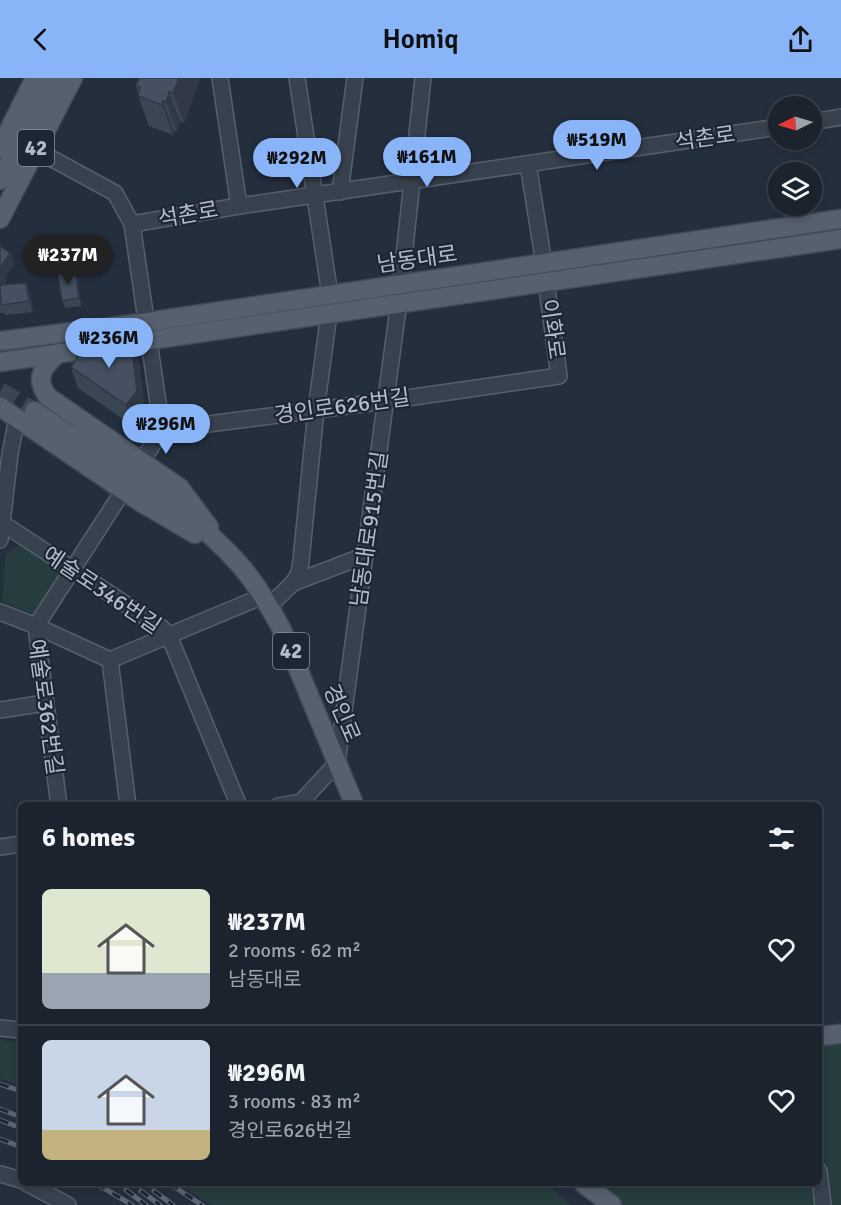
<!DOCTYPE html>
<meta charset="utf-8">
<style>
:root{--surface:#1b232e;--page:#242b36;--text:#f1f3f6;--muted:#a0a4aa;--line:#39404a;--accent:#8ab4f8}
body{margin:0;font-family:Signika,"Noto Sans KR",sans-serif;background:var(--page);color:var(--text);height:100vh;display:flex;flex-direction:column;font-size:22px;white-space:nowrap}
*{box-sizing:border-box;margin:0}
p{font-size:20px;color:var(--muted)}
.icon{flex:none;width:33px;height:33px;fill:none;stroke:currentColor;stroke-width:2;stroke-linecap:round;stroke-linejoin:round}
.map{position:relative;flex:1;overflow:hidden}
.drawer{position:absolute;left:18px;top:724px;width:804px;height:384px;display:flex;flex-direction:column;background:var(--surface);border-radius:9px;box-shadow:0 3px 9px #0003,0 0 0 2px var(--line)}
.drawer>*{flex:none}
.needle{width:39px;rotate:265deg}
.buttons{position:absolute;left:768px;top:18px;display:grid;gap:12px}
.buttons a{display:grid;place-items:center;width:54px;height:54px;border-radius:50%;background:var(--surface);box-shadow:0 3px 9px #0003,0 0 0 2px var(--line);font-size:30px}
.price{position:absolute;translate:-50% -51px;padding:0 14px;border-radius:21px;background:var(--accent);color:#111;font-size:20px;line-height:39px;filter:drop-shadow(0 2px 3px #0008)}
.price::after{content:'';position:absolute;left:50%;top:36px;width:18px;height:14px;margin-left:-9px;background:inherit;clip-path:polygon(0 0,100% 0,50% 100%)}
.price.active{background:#222;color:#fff}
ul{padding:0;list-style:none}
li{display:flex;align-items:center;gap:18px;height:150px;padding:0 24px}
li+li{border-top:2px solid var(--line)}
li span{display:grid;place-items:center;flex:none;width:168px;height:120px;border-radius:9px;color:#555}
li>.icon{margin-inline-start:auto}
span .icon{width:72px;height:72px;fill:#fffc;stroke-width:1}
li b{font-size:26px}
h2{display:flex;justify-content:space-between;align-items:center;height:72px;padding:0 24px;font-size:26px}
header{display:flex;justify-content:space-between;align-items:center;height:78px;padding:0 24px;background:var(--accent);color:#111;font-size:27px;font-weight:600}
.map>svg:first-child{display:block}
.green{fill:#263c3f}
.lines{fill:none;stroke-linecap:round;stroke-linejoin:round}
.major-tunnel{stroke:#3a4453;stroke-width:18;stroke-dasharray:18 9;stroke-linecap:butt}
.minor-casing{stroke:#565f6c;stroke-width:18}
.major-casing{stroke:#414a57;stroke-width:21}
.minor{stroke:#38414e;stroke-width:15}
.major{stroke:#56606e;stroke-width:18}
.rail-casing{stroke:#5a6575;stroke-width:5}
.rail{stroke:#1d2633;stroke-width:3;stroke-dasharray:9;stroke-linecap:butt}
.wall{fill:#3b4654}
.shaded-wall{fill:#303945}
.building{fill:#455162;stroke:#303945;stroke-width:1.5}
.labels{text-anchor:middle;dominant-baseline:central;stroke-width:4.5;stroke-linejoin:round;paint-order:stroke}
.shield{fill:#1d2633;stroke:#878f9c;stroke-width:1.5}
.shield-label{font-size:21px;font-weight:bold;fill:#b4bcc9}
.street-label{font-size:22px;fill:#b4bcc9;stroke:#1d2633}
</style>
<header><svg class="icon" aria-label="back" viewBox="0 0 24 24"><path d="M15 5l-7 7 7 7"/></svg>Homiq<svg class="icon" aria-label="share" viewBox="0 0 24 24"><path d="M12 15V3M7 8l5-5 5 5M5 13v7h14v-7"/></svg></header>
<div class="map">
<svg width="841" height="1127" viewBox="0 0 841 1127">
<rect width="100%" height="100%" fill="#242f3e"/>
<!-- green -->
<path class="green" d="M20,467l36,22 3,10 -26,37 -31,-13 4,-48z
M841,956v171h-230l-26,-21h234v-148z
M0,962l21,3v44l-21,-9z
M178,1106h368l25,21h-359z"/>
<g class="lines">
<!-- major-tunnel -->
<path class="major-tunnel" d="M0,313l34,20"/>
<!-- minor casing -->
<g class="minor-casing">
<path id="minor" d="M220,0l19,128
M297,0l33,217
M812,44l29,-5
M36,72l79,43 17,31 30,206
M528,86l16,100
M340,114l15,-114
M132,146l107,-18 539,-79
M142,383l20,-31 224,-29 173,-25 -13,-94
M2,445l160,105 8,10 69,168
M0,462l10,-86 7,-36
M293,505l6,-10 2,-12 15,-151 13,-96
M269,528l24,-23 73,-28
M0,534l36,14 74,34 153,-64
M110,582l18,146
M0,632l45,-7
M59,728l-23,-180 87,-135
M278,728l23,-4 36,-39 63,-469 23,-216
M0,769l21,-3
M0,950l21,2
M819,1093l4,34
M0,1096l21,6
M28,1106l40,21"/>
</g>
<!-- major casing -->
<g class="major-casing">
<path id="major" d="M0,70l35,-70
M0,102l54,-102
M0,141l73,-141
M0,263l134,-17 707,-105
M59,275c-16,12 -25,26 -11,44l132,91 29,39
M0,284l841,-123
M0,329l142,96 53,31
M34,333c70,47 149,90 205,153 18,20 31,43 43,66l73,176
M819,958l22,-2
M584,1106l28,21"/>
</g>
<!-- minor -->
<use href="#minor" class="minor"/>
<!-- major -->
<use href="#major" class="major"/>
<!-- rail casing -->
<g class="rail-casing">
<path id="rail" d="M0,1006l21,7
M0,1031l21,8
M0,1042l21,8
M0,1061l21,8
M97,1106l35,21
M170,1106l32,21
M126,1112l20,15
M141,1113l19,14
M154,1113l19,14"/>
</g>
<!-- rail -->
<use href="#rail" class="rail"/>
</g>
<!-- wall -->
<path class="wall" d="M200,2l-16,43 -4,-2 -3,11 -3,-1 -1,4 -24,-9 -11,-30v-3l-2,-7z
M0,168l10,7 4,10 -9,14 1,3 -2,5 22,-2 4,10 3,19 -28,3 -1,-2h-4z
M78,200l3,28 -16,2 -3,-7z
M139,285l6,49 -12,14 -55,-38 -7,-21z"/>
<!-- shaded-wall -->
<path class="shaded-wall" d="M179,0h20l1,2 -16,43 -11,-30z
M169,14l11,29 -3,11 -11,-30z
M163,23l11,30 -1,4 -11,-30z
M10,175l4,10 -9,14 1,3 -6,13v-25z
M75,193l3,7 3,28 -2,-8z
M26,205l4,10 3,19 -4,-11z
M131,265l8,20 6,49 -12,14 -7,-21z"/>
<!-- building -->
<path class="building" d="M139,0h40l-6,15 -4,-1 -3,10 -3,-1 -1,4 -24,-9 2,-9 -4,-1z
M0,168l10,7 -10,15z
M75,193l4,27 -17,3 -4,-27z
M26,205l3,18 -28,4 -1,-20z
M131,265l6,48 -11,14 -55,-38 6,-9 -1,-10z"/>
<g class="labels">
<!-- shield labels -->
<g class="shield">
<rect x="18" y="52" width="36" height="36" rx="4.5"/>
<rect x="273" y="555" width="36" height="36" rx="4.5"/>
</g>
<g class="shield-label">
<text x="36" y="70">42</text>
<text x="291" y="573">42</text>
</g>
<!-- street labels -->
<g class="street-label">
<text transform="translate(705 60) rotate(-8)">석촌로</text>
<text transform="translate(188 136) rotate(-10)">석촌로</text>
<text transform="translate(417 181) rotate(-8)">남동대로</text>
<text transform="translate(553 251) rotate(82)">이화로</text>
<text transform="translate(342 328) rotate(-8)">경인로626번길</text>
<text transform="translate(369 451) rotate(-82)">남동대로915번길</text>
<text transform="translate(102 512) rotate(34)">예술로346번길</text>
<text transform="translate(46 629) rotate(82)">예술로362번길</text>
<text transform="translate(342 635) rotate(67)">경인로</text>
</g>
</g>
</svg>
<div class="buttons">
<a><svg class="needle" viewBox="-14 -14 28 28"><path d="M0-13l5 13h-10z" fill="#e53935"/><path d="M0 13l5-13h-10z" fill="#a0a4aa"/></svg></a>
<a><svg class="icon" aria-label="layers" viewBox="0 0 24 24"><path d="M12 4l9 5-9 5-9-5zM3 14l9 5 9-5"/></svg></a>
</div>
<b class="price" style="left:597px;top:93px">₩519M</b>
<b class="price" style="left:427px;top:110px">₩161M</b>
<b class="price" style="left:297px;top:111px">₩292M</b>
<b class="price active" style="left:68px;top:208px">₩237M</b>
<b class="price" style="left:109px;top:291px">₩236M</b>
<b class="price" style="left:166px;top:377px">₩296M</b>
<section class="drawer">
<h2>6 homes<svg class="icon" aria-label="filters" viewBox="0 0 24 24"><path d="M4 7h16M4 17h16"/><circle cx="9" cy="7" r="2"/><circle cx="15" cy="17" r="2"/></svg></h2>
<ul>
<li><span style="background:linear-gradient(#dfe7d0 70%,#9aa5b1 0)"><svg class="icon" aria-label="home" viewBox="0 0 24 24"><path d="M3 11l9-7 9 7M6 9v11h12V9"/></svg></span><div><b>₩237M</b><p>2 rooms · 62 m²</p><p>남동대로</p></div><svg class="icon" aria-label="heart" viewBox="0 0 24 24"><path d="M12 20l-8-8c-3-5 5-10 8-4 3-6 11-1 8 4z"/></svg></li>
<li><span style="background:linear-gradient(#c9d6e8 75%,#c2b280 0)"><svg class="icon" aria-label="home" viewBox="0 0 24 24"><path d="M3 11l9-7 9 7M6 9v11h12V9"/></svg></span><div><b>₩296M</b><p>3 rooms · 83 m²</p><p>경인로626번길</p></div><svg class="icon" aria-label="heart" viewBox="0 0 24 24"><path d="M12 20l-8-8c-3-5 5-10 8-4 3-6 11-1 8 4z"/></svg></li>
</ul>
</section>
</div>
